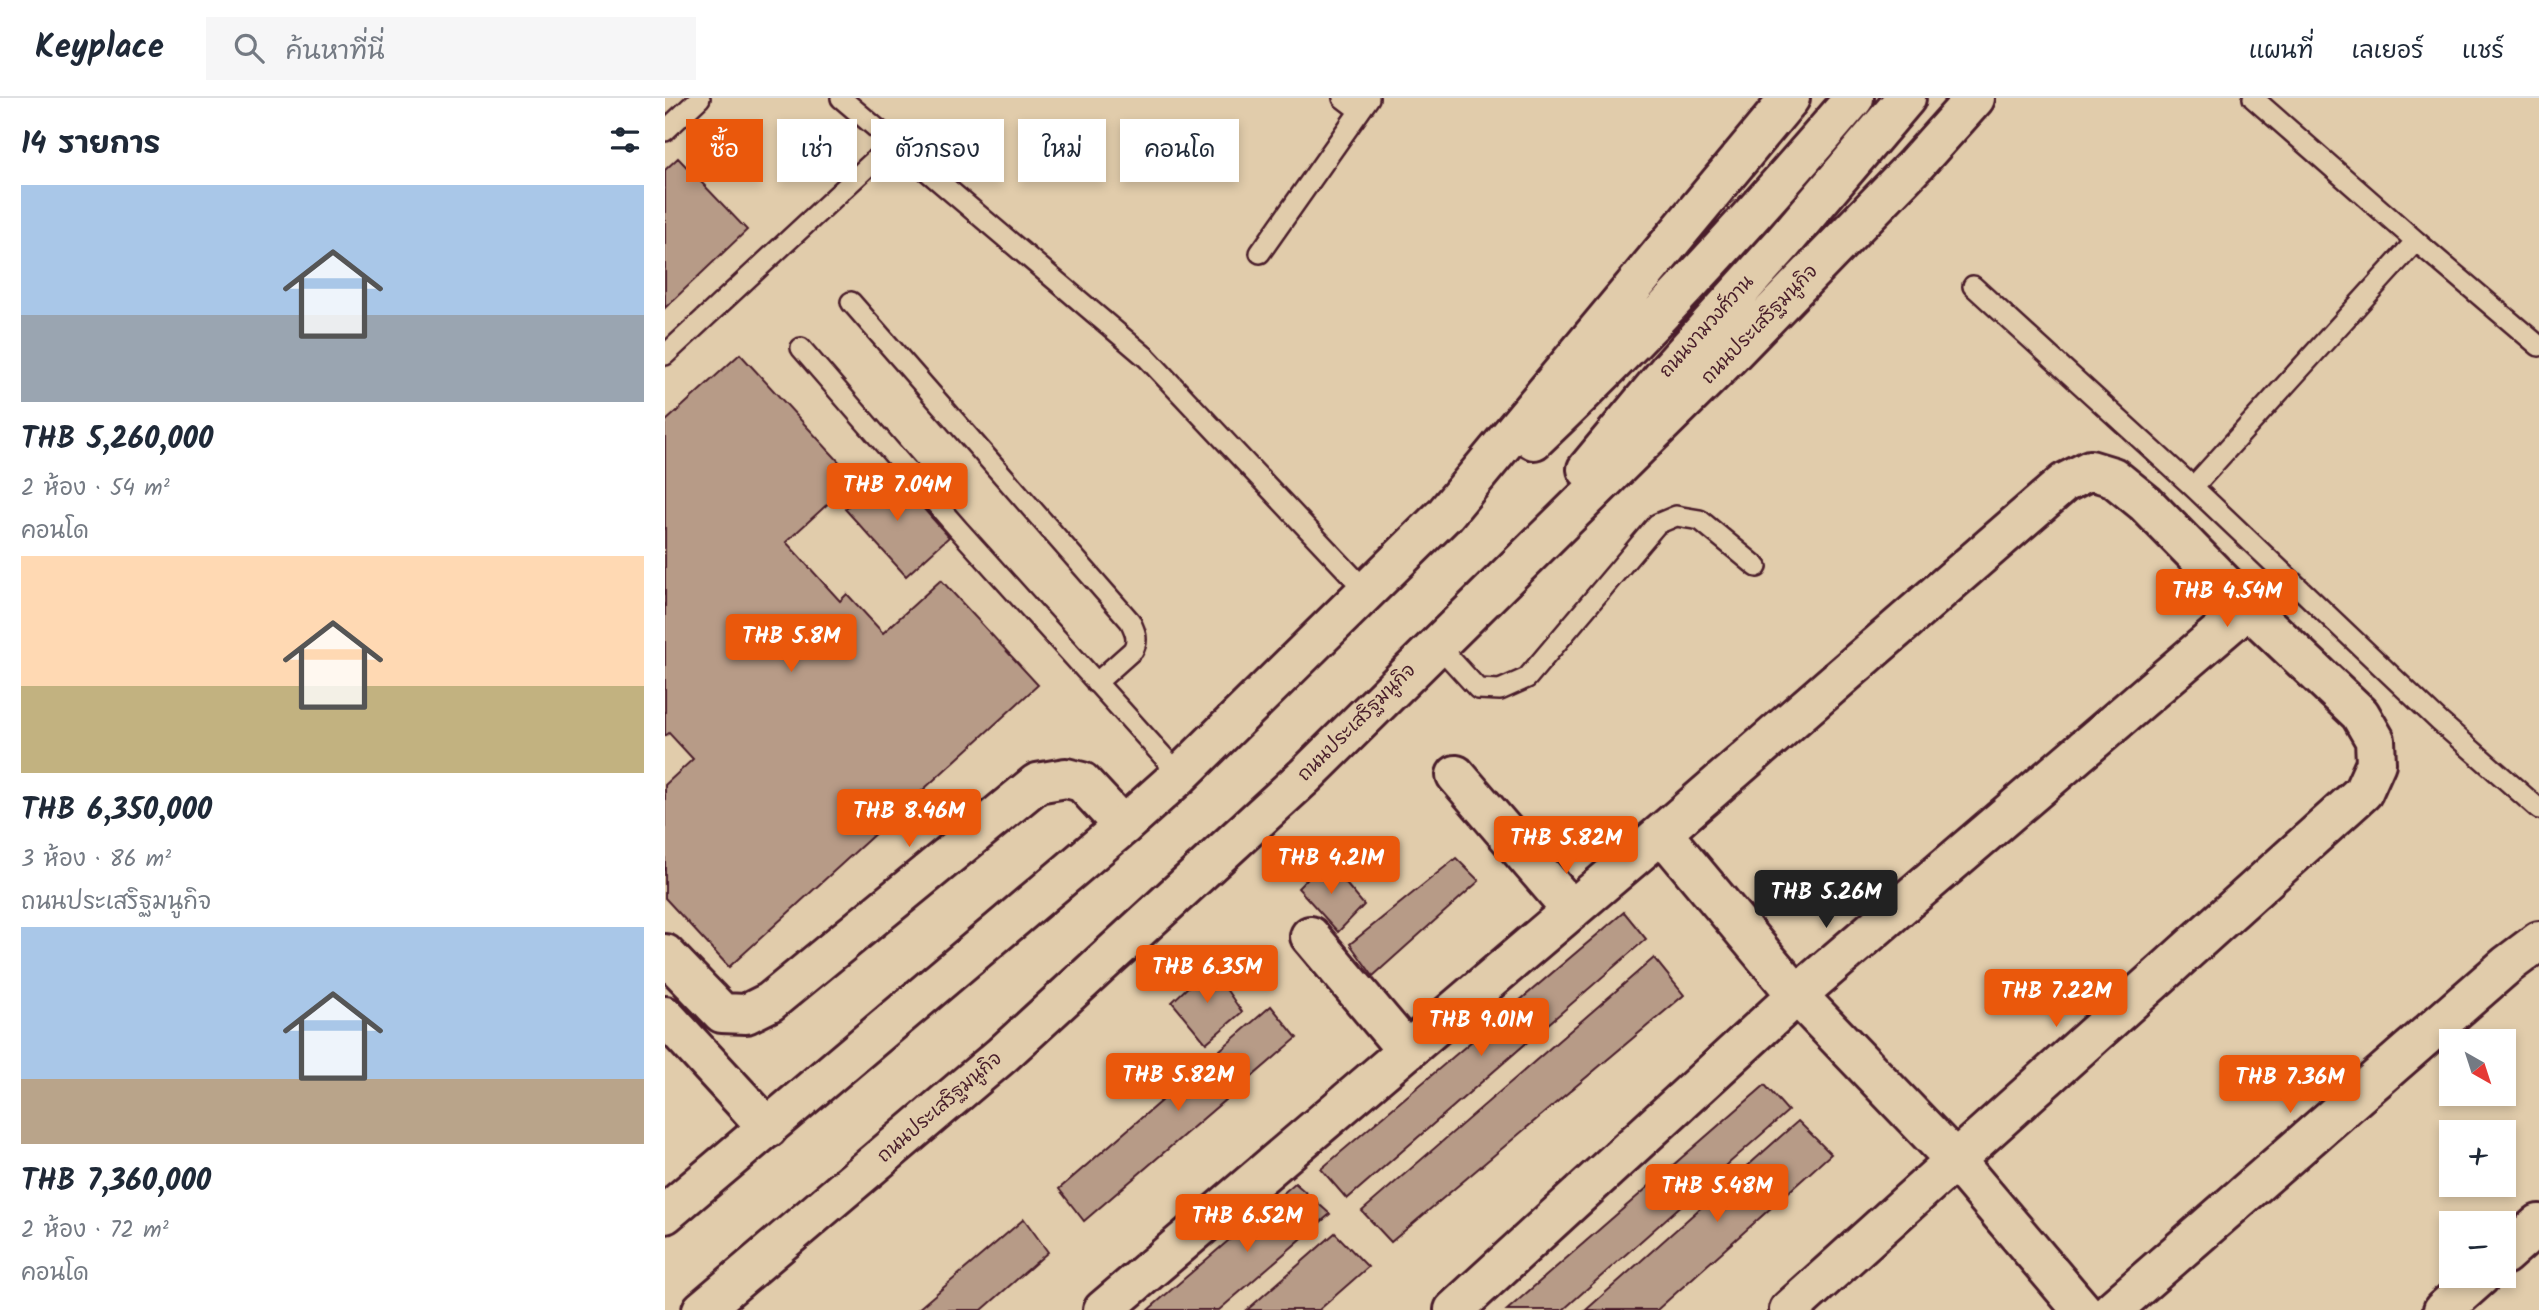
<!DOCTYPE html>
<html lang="th">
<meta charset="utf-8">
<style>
:root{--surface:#fff;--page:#f6f6f7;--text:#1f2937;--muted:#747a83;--line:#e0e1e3;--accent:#ea580c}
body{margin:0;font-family:Kalam,"Playpen Sans Thai",sans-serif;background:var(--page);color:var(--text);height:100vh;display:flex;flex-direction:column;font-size:26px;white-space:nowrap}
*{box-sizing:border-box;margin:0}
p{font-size:23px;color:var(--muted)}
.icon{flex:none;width:38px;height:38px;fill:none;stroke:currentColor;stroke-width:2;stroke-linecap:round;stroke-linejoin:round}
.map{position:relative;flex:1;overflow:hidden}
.sheet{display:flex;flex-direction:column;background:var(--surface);width:665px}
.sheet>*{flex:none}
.hud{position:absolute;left:21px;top:21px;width:665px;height:63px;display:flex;gap:14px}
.needle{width:46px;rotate:141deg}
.buttons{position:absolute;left:1774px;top:931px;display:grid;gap:14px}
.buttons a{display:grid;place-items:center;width:77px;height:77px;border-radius:0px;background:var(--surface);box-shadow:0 4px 10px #0003;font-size:35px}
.price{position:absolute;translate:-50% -60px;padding:0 16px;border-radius:7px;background:var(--accent);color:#fff;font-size:23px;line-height:46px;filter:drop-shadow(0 2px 4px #0008)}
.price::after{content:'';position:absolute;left:50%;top:42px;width:21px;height:16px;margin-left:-10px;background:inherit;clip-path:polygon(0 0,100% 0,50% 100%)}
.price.on{background:#222;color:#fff}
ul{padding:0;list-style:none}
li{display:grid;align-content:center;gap:14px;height:371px;padding:0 21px}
li span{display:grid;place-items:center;height:217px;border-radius:0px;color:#555}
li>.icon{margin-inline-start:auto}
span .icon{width:126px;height:126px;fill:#fffc;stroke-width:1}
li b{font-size:30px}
h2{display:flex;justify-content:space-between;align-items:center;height:84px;padding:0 21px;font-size:30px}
.chip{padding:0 24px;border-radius:0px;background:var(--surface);box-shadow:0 4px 10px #0003;font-size:24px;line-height:63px}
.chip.on{background:var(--accent);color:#fff}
header{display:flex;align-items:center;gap:42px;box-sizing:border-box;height:98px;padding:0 35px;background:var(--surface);border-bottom:2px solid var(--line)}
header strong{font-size:33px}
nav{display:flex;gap:38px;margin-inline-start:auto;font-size:24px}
.search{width:490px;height:63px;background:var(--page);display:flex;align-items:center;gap:18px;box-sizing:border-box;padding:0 24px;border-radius:0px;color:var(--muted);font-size:26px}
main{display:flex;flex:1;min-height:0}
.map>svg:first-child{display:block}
.building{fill:#b79b87;stroke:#4a1f2b;stroke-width:2}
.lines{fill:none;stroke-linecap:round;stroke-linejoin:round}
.lane-casing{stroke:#4a1f2b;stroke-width:24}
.street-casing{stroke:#4a1f2b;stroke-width:44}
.primary-casing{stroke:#4a1f2b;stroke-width:44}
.lane{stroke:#e1ccab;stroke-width:19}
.street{stroke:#e1ccab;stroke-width:38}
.primary{stroke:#e1ccab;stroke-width:38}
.labels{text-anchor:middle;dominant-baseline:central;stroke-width:5;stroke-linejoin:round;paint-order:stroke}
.street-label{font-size:19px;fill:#4a1f2b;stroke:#e1ccab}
</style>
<header>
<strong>Keyplace</strong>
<div class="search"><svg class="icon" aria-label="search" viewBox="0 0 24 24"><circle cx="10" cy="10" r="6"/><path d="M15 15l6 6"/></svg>ค้นหาที่นี่</div>
<nav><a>แผนที่</a><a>เลเยอร์</a><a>แชร์</a></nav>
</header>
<main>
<section class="sheet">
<h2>14 รายการ<svg class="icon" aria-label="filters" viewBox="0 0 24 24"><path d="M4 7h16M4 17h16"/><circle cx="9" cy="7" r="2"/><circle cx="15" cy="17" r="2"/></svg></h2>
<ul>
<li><span style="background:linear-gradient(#a9c7e8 60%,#9aa5b1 0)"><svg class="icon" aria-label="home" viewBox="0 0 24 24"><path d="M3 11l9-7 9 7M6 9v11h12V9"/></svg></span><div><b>THB 5,260,000</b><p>2 ห้อง · 54 m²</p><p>คอนโด</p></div></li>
<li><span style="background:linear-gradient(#ffd9b3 60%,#c2b280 0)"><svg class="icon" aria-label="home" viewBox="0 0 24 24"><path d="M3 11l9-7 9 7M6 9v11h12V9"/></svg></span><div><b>THB 6,350,000</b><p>3 ห้อง · 86 m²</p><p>ถนนประเสริฐมนูกิจ</p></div></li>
<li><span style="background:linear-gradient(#a9c7e8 70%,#b9a48a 0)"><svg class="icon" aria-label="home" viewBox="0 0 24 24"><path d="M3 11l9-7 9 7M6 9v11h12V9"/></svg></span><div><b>THB 7,360,000</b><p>2 ห้อง · 72 m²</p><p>คอนโด</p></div></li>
</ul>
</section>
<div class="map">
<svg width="1874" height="1212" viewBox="0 0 1874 1212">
<rect width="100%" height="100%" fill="#e1ccab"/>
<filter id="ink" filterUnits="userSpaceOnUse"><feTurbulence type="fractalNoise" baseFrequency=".0143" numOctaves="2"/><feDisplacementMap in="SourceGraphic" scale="14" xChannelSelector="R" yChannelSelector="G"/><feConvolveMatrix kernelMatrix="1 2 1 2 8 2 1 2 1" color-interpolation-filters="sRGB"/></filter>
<g filter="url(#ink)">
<!-- building -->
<path class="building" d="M13,60l69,72 -82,78v-138z
M75,256l115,125 -69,63 54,59 7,-7 36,39 58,-53 97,105 -309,282 -64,-69v-113l28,-26 -24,-26 -4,3v-314z
M223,371l61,68 -43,39 -61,-67z
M791,760l23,23 -106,95 -23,-32z
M661,762l38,45 -26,27 -40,-44z
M959,814l22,27 -299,260 -26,-30z
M989,860l30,37 -293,247 -29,-31z
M545,868l32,46 -36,31 -34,-41z
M606,908l26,32 -213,183 -25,-32z
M1100,987l23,26 -225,199h-56z
M1133,1023l33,33 -174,156h-71z
M630,1085l35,31 -111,96h-71z
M359,1121l24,33 -66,58h-65z
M670,1135l33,34 -49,43h-72z"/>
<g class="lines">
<!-- lane casing -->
<g class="lane-casing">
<path id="lane" d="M176,0l306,260 220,234
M678,0l17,13
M0,33l35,-33
M1751,143l123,105
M595,155l109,-155
M1308,188l220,201 247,235 99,87
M186,204l279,319c5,10 9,19 3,29l-37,33
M136,250l157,181 222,246
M0,257l228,-212
M1528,389l223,-246 -163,-143
M772,546l41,45 22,1 27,-12 130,-154 19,-8 24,4 57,47"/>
</g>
<!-- street casing -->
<g class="street-casing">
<path id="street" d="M791,677l116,135
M997,735l135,162 158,165 127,150
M645,838l97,115
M0,856l57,59 24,1 24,-12 267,-219 29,-5 16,4 41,44
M0,918l103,112
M1839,1157l35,-31
M438,1212l559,-477 402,-350 26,-13 23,7 32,26 103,105 112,106 15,26 1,23 -13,29 -574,518
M789,1212l343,-315 451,-387
M1447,1212l395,-345 32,-24
M1778,1212l38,-34"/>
</g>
<!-- primary casing -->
<g class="primary-casing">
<path id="primary" d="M869,342c114,-108 219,-223 320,-342
M922,371l81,-98 115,-128 123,-145
M0,1116l458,-388 57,-51 266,-262 344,-415
M37,1212l300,-255 303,-279 412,-407 198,-204 60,-67"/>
</g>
<!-- lane -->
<use href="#lane" class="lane"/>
<!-- street -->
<use href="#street" class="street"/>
<!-- primary -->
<use href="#primary" class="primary"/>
</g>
</g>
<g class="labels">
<!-- street labels -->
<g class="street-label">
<text transform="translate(1095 227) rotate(-46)">ถนนประเสริฐมนูกิจ</text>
<text transform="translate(1042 229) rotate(-48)">ถนนงามวงศ์วาน</text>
<text transform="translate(692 625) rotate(-45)">ถนนประเสริฐมนูกิจ</text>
<text transform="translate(275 1010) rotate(-41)">ถนนประเสริฐมนูกิจ</text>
</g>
</g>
</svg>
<div class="buttons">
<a><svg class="needle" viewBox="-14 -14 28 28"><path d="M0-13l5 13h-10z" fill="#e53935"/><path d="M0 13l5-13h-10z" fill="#747a83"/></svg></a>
<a>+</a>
<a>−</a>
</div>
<b class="price" style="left:232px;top:425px">THB 7.04M</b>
<b class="price" style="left:1562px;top:531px">THB 4.54M</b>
<b class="price" style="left:126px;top:576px">THB 5.8M</b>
<b class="price" style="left:244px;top:751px">THB 8.46M</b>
<b class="price" style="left:901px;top:778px">THB 5.82M</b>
<b class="price" style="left:666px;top:798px">THB 4.21M</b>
<b class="price on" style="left:1161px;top:832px">THB 5.26M</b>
<b class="price" style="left:542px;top:907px">THB 6.35M</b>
<b class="price" style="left:1391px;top:931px">THB 7.22M</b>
<b class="price" style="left:816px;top:960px">THB 9.01M</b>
<b class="price" style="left:513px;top:1015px">THB 5.82M</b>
<b class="price" style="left:1625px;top:1017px">THB 7.36M</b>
<b class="price" style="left:1052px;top:1126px">THB 5.48M</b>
<b class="price" style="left:582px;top:1156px">THB 6.52M</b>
<div class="hud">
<a class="chip on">ซื้อ</a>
<a class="chip">เช่า</a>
<a class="chip">ตัวกรอง</a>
<a class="chip">ใหม่</a>
<a class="chip">คอนโด</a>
</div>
</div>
</main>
